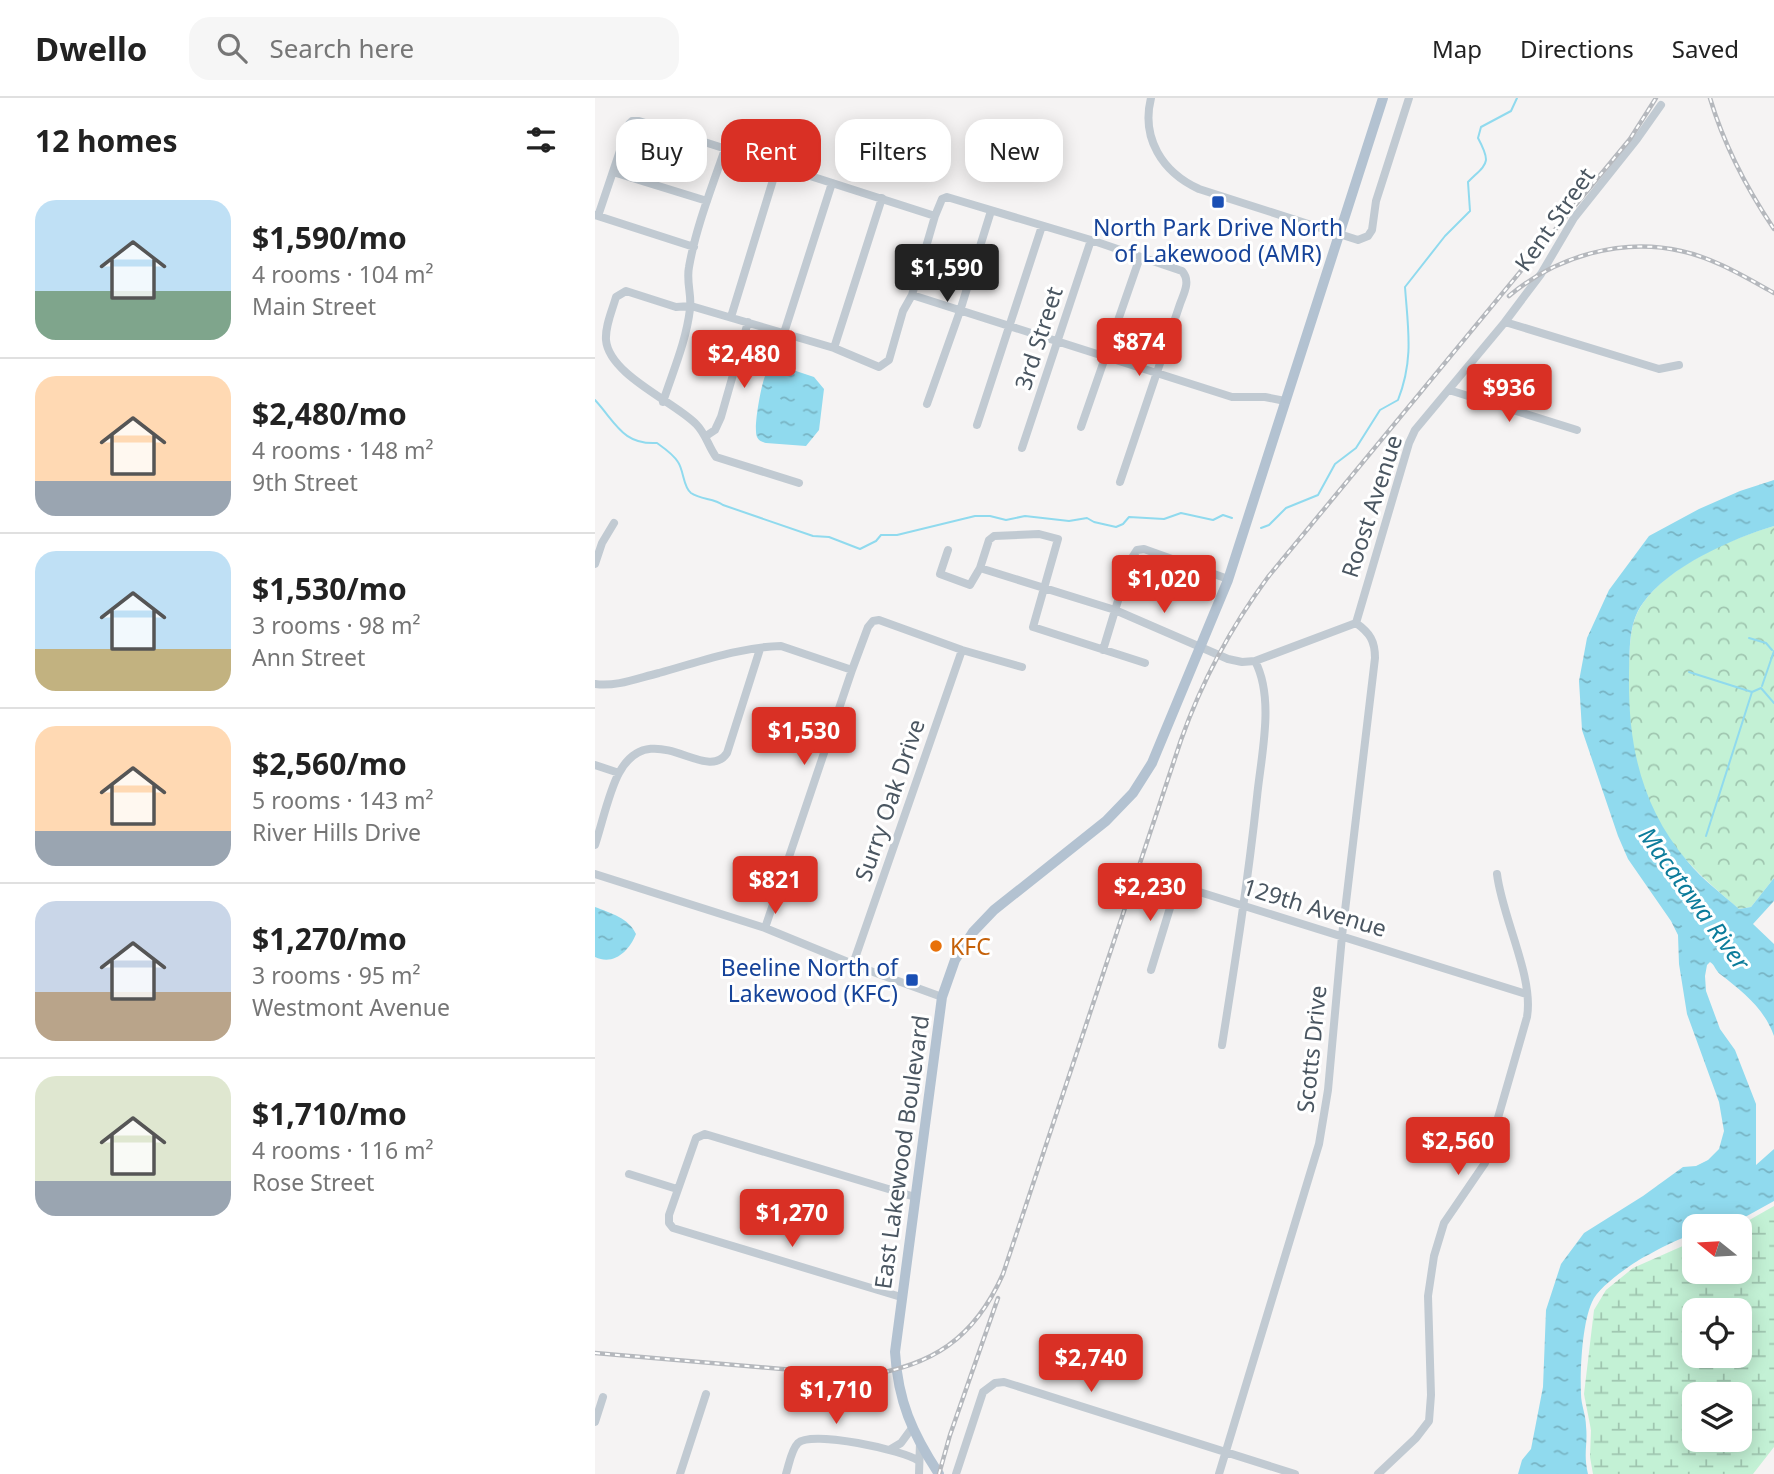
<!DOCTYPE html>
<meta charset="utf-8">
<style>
:root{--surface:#fff;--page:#f6f6f6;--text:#222;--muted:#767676;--line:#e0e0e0;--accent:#d93025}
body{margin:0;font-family:"Noto Sans",sans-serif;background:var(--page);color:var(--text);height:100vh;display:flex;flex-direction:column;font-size:26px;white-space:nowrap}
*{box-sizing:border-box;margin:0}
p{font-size:23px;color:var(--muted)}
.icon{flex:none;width:38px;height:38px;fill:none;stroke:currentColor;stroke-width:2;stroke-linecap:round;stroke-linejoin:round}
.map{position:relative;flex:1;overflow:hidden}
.sheet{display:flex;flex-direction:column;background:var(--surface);width:595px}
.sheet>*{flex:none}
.banner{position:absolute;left:21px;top:21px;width:665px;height:63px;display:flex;gap:14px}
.needle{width:46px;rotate:288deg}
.fabs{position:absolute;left:1087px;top:1116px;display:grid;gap:14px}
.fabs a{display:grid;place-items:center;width:70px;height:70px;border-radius:14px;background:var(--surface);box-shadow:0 4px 18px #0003;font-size:35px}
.price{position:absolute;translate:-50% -60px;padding:0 16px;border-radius:7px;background:var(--accent);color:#fff;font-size:23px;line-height:46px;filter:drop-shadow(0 2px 4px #0008)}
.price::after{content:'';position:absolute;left:50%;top:42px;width:21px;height:16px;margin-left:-10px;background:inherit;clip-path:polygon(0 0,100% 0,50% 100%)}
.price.active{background:#222;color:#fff}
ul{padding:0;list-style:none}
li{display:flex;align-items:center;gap:21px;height:175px;padding:0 35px}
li+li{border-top:2px solid var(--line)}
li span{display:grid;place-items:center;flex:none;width:196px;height:140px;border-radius:21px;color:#555}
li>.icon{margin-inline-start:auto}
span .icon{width:84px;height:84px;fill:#fffc;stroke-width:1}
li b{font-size:30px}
h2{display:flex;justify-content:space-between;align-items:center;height:84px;padding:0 35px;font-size:30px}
.pill{padding:0 24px;border-radius:21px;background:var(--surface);box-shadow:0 4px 18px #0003;font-size:24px;line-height:63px}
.pill.active{background:var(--accent);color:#fff}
header{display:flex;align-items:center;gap:42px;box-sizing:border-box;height:98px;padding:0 35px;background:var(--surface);border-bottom:2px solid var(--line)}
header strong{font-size:33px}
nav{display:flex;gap:38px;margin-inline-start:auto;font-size:24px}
.search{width:490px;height:63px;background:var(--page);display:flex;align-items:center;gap:18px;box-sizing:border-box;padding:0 24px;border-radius:21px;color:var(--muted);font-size:26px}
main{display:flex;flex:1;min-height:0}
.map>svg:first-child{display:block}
.wetland{fill:url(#wetland-marsh);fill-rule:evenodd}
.park{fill:url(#park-crowns)}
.water{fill:url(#water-ripples)}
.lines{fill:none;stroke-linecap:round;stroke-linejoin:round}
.stream{stroke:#90daee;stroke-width:2}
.minor{stroke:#c1cad2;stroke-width:8}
.major{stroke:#b3c2d1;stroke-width:10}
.rail-casing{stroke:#b5b8bd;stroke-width:4.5}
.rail{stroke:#fff;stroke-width:2;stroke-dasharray:5;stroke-linecap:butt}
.transit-dot{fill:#1a4fb4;stroke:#fff;stroke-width:2.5}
.food-dot{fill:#e8710a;stroke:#fff;stroke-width:2.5}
.labels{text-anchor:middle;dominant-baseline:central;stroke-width:6;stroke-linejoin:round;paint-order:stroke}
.street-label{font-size:23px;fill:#4a5661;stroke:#fff}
.transit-label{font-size:23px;fill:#164399;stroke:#fff}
.food-label{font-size:23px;fill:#c56008;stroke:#fff;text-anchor:start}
.water-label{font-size:24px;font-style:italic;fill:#0c7c9b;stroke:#fff}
</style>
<header>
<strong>Dwello</strong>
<div class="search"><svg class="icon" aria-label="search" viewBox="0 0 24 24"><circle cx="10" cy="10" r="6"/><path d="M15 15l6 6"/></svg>Search here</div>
<nav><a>Map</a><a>Directions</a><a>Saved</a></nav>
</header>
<main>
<section class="sheet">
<h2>12 homes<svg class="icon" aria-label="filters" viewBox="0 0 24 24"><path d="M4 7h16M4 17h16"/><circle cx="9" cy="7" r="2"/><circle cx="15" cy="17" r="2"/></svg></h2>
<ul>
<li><span style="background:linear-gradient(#bfe0f5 65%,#7fa58c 0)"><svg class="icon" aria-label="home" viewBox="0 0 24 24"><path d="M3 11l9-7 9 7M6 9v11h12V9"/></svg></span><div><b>$1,590/mo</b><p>4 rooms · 104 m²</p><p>Main Street</p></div></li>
<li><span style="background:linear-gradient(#ffd9b3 75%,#9aa5b1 0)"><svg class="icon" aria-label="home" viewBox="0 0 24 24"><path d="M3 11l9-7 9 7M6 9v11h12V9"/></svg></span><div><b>$2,480/mo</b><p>4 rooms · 148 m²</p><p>9th Street</p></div></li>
<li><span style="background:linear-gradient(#bfe0f5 70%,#c2b280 0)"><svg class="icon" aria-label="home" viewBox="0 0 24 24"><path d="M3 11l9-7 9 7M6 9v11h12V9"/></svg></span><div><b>$1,530/mo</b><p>3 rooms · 98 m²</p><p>Ann Street</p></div></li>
<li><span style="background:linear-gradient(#ffd9b3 75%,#9aa5b1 0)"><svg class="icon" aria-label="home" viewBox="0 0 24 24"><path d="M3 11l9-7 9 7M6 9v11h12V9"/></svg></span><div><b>$2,560/mo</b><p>5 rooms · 143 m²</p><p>River Hills Drive</p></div></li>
<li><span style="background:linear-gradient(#c9d6e8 65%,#b9a48a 0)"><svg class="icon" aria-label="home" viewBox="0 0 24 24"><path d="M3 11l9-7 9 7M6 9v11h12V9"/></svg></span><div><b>$1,270/mo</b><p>3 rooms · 95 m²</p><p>Westmont Avenue</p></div></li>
<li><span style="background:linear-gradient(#dfe7d0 75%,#9aa5b1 0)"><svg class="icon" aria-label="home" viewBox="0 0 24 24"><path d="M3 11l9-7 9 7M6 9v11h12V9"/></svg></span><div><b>$1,710/mo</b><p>4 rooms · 116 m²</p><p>Rose Street</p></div></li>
</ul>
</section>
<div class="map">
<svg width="1179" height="1376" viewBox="0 0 1179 1376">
<defs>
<pattern id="wetland-marsh" width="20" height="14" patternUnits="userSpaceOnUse" patternTransform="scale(1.75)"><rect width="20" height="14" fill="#c3f1d5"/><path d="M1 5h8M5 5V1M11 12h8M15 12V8" fill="none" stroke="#a0c6b0"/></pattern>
<pattern id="park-crowns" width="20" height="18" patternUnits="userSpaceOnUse" patternTransform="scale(1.75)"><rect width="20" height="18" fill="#c3f1d5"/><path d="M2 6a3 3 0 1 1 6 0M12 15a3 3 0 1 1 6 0" fill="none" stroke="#a0c6b0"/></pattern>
<pattern id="water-ripples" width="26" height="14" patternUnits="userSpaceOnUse" patternTransform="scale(1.75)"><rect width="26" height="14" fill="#90daee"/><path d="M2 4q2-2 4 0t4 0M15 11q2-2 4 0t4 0" fill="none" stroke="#78b4c4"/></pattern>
</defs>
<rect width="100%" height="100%" fill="#f5f3f3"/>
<!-- wetland -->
<path class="wetland" d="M1179,1108v241l-21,27h-160l-3,-17 1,-27 -7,-36 10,-84 12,-20 27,-22 61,-27v31h45v-45h-2zM1099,1213h45v45h-45zM1099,1297h45v45h-45z"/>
<!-- park -->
<path class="park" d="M1179,428v352l-23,29 -12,2c-26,-22 -51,-44 -71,-71 -24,-34 -34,-81 -40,-121 -2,-15 1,-32 1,-48 1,-23 0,-46 14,-66 26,-37 88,-65 131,-77z"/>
<!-- water -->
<path class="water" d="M183,267l36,12 10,12 -5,41 -13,16 -40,-3c-5,-2 -6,-1 -9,-6 -4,-9 4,-51 8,-61 3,-6 7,-9 13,-11z
M1179,382v46c-41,12 -106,41 -131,77 -15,20 -13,47 -14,71 -1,71 12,133 59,188 14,17 34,32 51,47l12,-2 23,-29v23l-21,23 21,20v92c-10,-28 -31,-44 -54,-62 -5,-4 -5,-9 -10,-12l-3,3 -2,11 1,15 14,38 15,21 21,54v61l18,-16v52l-47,26h-33v8c-17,3 -34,14 -50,22 -14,8 -46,30 -52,45 -10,22 -12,68 -11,92 0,11 5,21 5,32 2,19 -3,27 2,48h-70l4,-14 9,-11 12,-62 3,-77 15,-46 23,-31 59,-37 40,-29 13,-1 12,-6 11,-11 5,-18 -5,-29 -32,-88 -8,-50 -1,-29 -7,-14 -43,-62 -10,-23 -36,-106 -3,-49 8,-43 22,-48 40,-54 50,-27 41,-18z
M0,809c15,6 34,11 41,27 -7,17 -22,32 -41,23z"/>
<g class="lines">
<!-- stream -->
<path class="stream" d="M0,302c21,23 28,45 62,43 7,5 16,11 21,19 6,9 5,25 13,31 10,7 23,5 32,12l90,31 16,1 31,12 16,-8 5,-6h16l78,-19h15l16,4 19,-4 44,5 18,-3 7,4 22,5 7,-3 6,-7 35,2 17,-6 32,7 10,-5 9,3
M666,430l8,-3 17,-17 32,-13 17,-31 21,-16 24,-38 18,-10c16,-41 10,-71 7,-113l40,-51 25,-25 -2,-29c19,-19 24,-18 10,-44l3,-11 30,-16 6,-13
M1154,540l17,5 6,7
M1094,574l63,20
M1167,588l12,-35
M1111,738l46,-144 9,-4 13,15"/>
<!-- minor -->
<path class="minor" d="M556,0c-10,40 11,74 48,91l159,51 10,-4 4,-6 4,-29 33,-103
M18,74l94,29
M0,117l99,32
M3,118l31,-92 3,-3h7l296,95
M317,197l320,102h33l20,4
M136,219l46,-150
M910,224l36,-48 33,-56 63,-79 24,-34
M189,235l48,-150
M239,250l48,-150
M854,292l128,40
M68,304c10,-31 23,-60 27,-93 2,-14 -4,-27 -1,-42 7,-40 23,-80 36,-118
M332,306l33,-93 31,-100
M382,327l65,-199
M486,329l59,-170
M111,338l9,-6 6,-13 27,-95
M427,350l69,-208
M204,385l-83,-26c-8,-11 -10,-23 -20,-33 -21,-22 -87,-49 -90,-84 -1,-14 6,-29 10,-43l10,-6 50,16 15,-1 143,42 45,19 10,-7 14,-49 9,-16 23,-79 7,-17 5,-2 144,43 91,31c9,10 2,22 -2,33l-60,178
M353,452l-8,24 30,11 10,-17 9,-28 5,-4 45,-2 19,5 -25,88 112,36
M0,466l7,-21 12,-20
M385,470l135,42 113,49 14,3 13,-1 101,-38 53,-180 6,-13 90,-108 154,47 20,-4
M508,552l27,-89 7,-11 7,-1 84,30
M0,586c22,3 43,-6 64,-11 40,-11 80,-26 122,-27l71,24
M0,667l24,8
M0,747c7,-21 14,-54 24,-72 32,-59 87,12 108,-20l33,-104
M0,776l170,54 100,41 77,28
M170,830l87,-258 16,-43 5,-6 6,-1 83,30 60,17
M258,866l109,-314
M556,872l26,-85 349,109
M627,947c13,-82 26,-164 35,-248 4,-41 18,-98 -2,-136
M34,1076l48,15
M306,1199l-228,-69 -4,-5v-8l27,-77 9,-4 210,63
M0,1324l8,-25
M296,1351l10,-6 11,-15
M85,1376l26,-80
M191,1376c3,-9 5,-24 12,-31 13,-13 106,7 121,18
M324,1376l1,-31
M361,1376l27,-82 12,-9 9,-1 291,92
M624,1376l100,-330 9,-54 14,-154 33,-278c0,-17 -5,-25 -19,-35
M783,1376l38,-36 13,-17 2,-26 -3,-99 6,-40 10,-33 41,-60 42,-146c7,-40 -25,-100 -30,-143"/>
<!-- major -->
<path class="major" d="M344,1376c-27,-41 -41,-73 -44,-122l47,-355 13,-37 18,-28 21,-22 112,-89 27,-28 19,-30 76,-183 155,-482"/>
<!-- rail casing -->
<g class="rail-casing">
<path id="rail" d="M1115,0c14,47 37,91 64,131
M914,198c46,-39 112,-59 172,-45 33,7 64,26 93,42
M0,1255l268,23c69,-10 111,-37 140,-102l178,-534c21,-59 50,-113 87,-163l362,-438 26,-41
M344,1376l11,-39 48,-137"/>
</g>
<!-- rail -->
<use href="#rail" class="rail"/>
</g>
<!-- markers -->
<g class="transit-dot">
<rect x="616" y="97" width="14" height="14" rx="3.5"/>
<rect x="310" y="875" width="14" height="14" rx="3.5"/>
</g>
<circle class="food-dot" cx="341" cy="848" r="7"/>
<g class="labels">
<!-- street labels -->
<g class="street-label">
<text transform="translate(959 121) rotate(-55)">Kent Street</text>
<text transform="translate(443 240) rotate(-72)">3rd Street</text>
<text transform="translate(776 408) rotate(-72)">Roost Avenue</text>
<text transform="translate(294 702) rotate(-71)">Surry Oak Drive</text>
<text transform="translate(720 809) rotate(17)">129th Avenue</text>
<text transform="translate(716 951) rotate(-84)">Scotts Drive</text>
<text transform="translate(306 1054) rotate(-82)">East Lakewood Boulevard</text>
</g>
<!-- transit labels -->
<g class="transit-label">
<text x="623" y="129">North Park Drive North<tspan x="623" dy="26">of Lakewood (AMR)</tspan></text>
<text x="303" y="869" text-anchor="end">Beeline North of<tspan x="303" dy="26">Lakewood (KFC)</tspan></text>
</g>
<!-- food labels -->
<g class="food-label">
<text x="355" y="848">KFC</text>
</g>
<!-- water labels -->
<g class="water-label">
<text transform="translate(1100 800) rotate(54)">Macatawa River</text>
</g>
</g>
</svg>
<div class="fabs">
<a><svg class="needle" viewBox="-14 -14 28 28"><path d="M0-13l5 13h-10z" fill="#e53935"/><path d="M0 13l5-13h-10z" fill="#767676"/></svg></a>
<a><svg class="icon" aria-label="locate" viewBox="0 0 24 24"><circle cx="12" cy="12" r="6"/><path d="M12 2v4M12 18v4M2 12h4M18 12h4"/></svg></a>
<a><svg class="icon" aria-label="layers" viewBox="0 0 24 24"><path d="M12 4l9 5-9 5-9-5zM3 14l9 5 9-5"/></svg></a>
</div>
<b class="price active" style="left:352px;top:206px">$1,590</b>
<b class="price" style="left:544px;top:280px">$874</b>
<b class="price" style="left:149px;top:292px">$2,480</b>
<b class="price" style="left:914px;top:326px">$936</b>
<b class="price" style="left:569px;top:517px">$1,020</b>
<b class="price" style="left:209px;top:669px">$1,530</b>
<b class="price" style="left:180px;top:818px">$821</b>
<b class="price" style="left:555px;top:825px">$2,230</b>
<b class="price" style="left:863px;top:1079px">$2,560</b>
<b class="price" style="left:197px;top:1151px">$1,270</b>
<b class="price" style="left:496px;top:1296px">$2,740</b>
<b class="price" style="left:241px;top:1328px">$1,710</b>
<div class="banner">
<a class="pill">Buy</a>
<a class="pill active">Rent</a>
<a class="pill">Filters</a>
<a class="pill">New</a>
</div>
</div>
</main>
